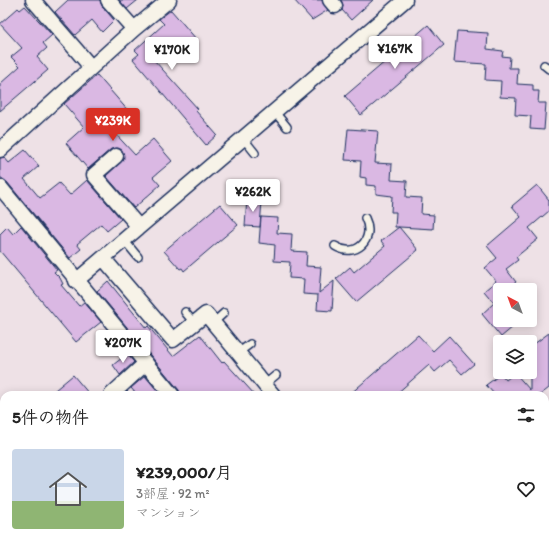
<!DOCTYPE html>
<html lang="ja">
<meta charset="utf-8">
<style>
:root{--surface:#fff;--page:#f6f6f6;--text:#222;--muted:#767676;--line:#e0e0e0;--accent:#d93025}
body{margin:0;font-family:Itim,"Klee One",sans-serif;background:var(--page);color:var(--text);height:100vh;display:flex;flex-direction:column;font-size:15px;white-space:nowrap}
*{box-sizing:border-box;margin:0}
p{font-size:13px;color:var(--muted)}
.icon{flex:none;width:22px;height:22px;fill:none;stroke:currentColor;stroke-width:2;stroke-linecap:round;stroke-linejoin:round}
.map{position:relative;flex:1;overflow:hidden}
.sheet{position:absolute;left:0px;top:391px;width:549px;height:156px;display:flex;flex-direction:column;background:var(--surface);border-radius:12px 12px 0 0;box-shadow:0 2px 10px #0003}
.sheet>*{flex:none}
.needle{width:26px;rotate:319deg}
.buttons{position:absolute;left:493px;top:283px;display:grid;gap:8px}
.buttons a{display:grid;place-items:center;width:44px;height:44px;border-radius:4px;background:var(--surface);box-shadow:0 2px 10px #0003;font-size:20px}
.price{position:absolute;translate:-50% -34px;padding:0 9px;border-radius:4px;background:#fff;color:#222;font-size:13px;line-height:26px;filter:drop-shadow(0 1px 2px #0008)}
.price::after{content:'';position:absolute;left:50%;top:24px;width:12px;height:9px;margin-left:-6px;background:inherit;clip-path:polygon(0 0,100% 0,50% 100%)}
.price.on{background:var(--accent);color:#fff}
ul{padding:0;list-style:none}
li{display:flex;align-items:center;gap:12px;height:100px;padding:0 12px}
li+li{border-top:1px solid var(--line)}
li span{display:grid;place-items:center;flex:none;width:112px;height:80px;border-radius:4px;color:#555}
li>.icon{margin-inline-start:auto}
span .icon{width:48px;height:48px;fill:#fffc;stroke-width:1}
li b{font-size:17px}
h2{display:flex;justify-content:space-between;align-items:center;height:48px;padding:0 12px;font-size:17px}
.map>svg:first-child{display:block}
.building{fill:#dab8e3;stroke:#1b2f5e}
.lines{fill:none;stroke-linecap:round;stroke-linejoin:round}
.lane-casing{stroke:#1b2f5e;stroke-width:10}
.street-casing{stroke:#1b2f5e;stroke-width:17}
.lane{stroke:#f7f3e8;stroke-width:7}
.street{stroke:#f7f3e8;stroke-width:14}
</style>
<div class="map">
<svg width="549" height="547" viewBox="0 0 549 547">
<rect width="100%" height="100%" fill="#eee1e6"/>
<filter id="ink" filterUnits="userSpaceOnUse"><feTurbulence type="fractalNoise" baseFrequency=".025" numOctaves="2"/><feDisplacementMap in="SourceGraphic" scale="8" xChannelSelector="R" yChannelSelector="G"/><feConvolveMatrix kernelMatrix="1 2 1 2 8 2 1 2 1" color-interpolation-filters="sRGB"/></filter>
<g filter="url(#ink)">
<!-- building -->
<path class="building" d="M68,0h32l2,6 12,14 -12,12 -10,-12 -17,15 -20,-23z
M119,0h19l-11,9z
M294,0h28l6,10 -16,10z
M341,0h32l-22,20 -9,-10 1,-5z
M25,6l27,29 -9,8 4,5 -10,9 11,13 -48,41v-27l20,-18 -9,-9 11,-9 -22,-24 18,-16 2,2z
M171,10l26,30 -11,10 -8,-10 -24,20 44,49 -2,2 21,24 -11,10 -73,-86 6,-5 -4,-4 29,-26 -5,-5z
M428,25l16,20 -83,70 -16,-19z
M457,31l31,2 -1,16 16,2 -1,5 8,1 -1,11h9l-1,16 16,1v6h6l-1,12h8l-2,27 -14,-1 1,-13 -16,-1 1,-17 -16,-1 1,-16 -16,-1 1,-16 -32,-2z
M97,75l33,38 -19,16 24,26 18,-16 19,22 -19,16 7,8 -26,23 -28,-32 18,-17 -2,-9 -4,-2 -7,1 -23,20 -22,-26 18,-16 -20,-23z
M348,129l30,2 -3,32 17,1 -1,16 16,1 -1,16 16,1 -1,16 13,1 -1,14 -34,-2 19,23 -62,52 -20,-23 14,-12 4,5 31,-26 -4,-5 18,-14h-4l1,-15h-5l1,-16 -16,-2v-8l-10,-1v-7l-6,-1 1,-16 -16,-1z
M25,150l14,16 -15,13 16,19 19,-15 11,12 17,-15 34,39 -14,12 -6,-7 -24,20 4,5 -11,9 -63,-76 -7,-5v-19l4,-1 5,6z
M537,185l12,15v11l-20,17 9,11 -22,18 2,3 -12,9 10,13 -10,8h-6v30h7l6,7 -12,10 -19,-23 12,-11 -10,-12 12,-10 -11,-13 12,-10 -10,-12 34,-29 -9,-11z
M247,198l15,2 -2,27 -15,-1z
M220,204l18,21 -54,46 -2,-3 -2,1 -16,-18z
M261,217l17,1 -1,15 15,1 -1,17 16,1 -1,14 15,1 -2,26 15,-12 -2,30 -15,-1 1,-15 -15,-1 1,-15 -15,-1 1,-16 -16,-1 1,-16 -16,-2z
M21,226l36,44 -3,2 6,6 3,6 -2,1 18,21 5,-4 17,20 -25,20 -76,-91v-17l7,-7 6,7z
M108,281l38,47 2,-2 25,30 27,-21 22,28 2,-2 31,34h-75l-1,-5 -82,-99z
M549,333v55l-9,7h-45l-9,-10 15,-11 5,6 9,-7 15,17v-43z
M418,335l15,16 16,-15 25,28 -12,10 -13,-14 -14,12 -6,-7 -34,30h-46z
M127,354l7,8 -14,13 -7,-10z
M73,375l17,20h-41z
M145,376l16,19h-24l-6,-7z"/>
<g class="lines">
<!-- lane casing -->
<g class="lane-casing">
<path id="lane" d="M544,65l5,4
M274,111l13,16
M243,138l12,15
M124,240l14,17
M335,246c20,13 41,-6 30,-28
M185,312l9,11
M213,323l11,-10
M238,353l12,-9
M264,385l12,-10
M521,543l3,4"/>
</g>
<!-- street casing -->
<g class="street-casing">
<path id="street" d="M33,0l58,67
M108,0l26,29
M330,0l5,6
M0,150l134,-121 35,-29
M116,156l-22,19 45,52
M0,187l172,208
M103,258l70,82 33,-26 67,81
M76,281l329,-281
M111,395l35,-32
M0,493l4,-3
M545,537l4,-3
M295,543l4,4
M395,543l3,4
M535,547l4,-4"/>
</g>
<!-- lane -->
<use href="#lane" class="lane"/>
<!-- street -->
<use href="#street" class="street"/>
</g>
</g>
</svg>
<div class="buttons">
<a><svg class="needle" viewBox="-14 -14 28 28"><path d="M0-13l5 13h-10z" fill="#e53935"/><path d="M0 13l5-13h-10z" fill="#767676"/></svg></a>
<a><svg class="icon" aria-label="layers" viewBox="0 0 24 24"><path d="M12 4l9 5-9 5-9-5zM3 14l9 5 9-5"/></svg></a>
</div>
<b class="price" style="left:395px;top:70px">¥167K</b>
<b class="price" style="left:172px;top:71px">¥170K</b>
<b class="price on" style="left:113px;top:142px">¥239K</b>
<b class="price" style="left:253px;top:213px">¥262K</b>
<b class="price" style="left:123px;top:364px">¥207K</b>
<section class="sheet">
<h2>5件の物件<svg class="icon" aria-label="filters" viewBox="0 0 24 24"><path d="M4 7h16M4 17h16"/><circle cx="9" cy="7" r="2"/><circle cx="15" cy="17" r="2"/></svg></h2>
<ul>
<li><span style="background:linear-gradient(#c9d6e8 65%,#8fb573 0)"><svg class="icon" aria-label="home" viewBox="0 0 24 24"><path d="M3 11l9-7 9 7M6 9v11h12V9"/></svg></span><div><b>¥239,000/月</b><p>3部屋 · 92 m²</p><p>マンション</p></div><svg class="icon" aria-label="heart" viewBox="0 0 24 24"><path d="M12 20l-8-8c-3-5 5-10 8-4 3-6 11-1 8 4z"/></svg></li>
</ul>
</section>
</div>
